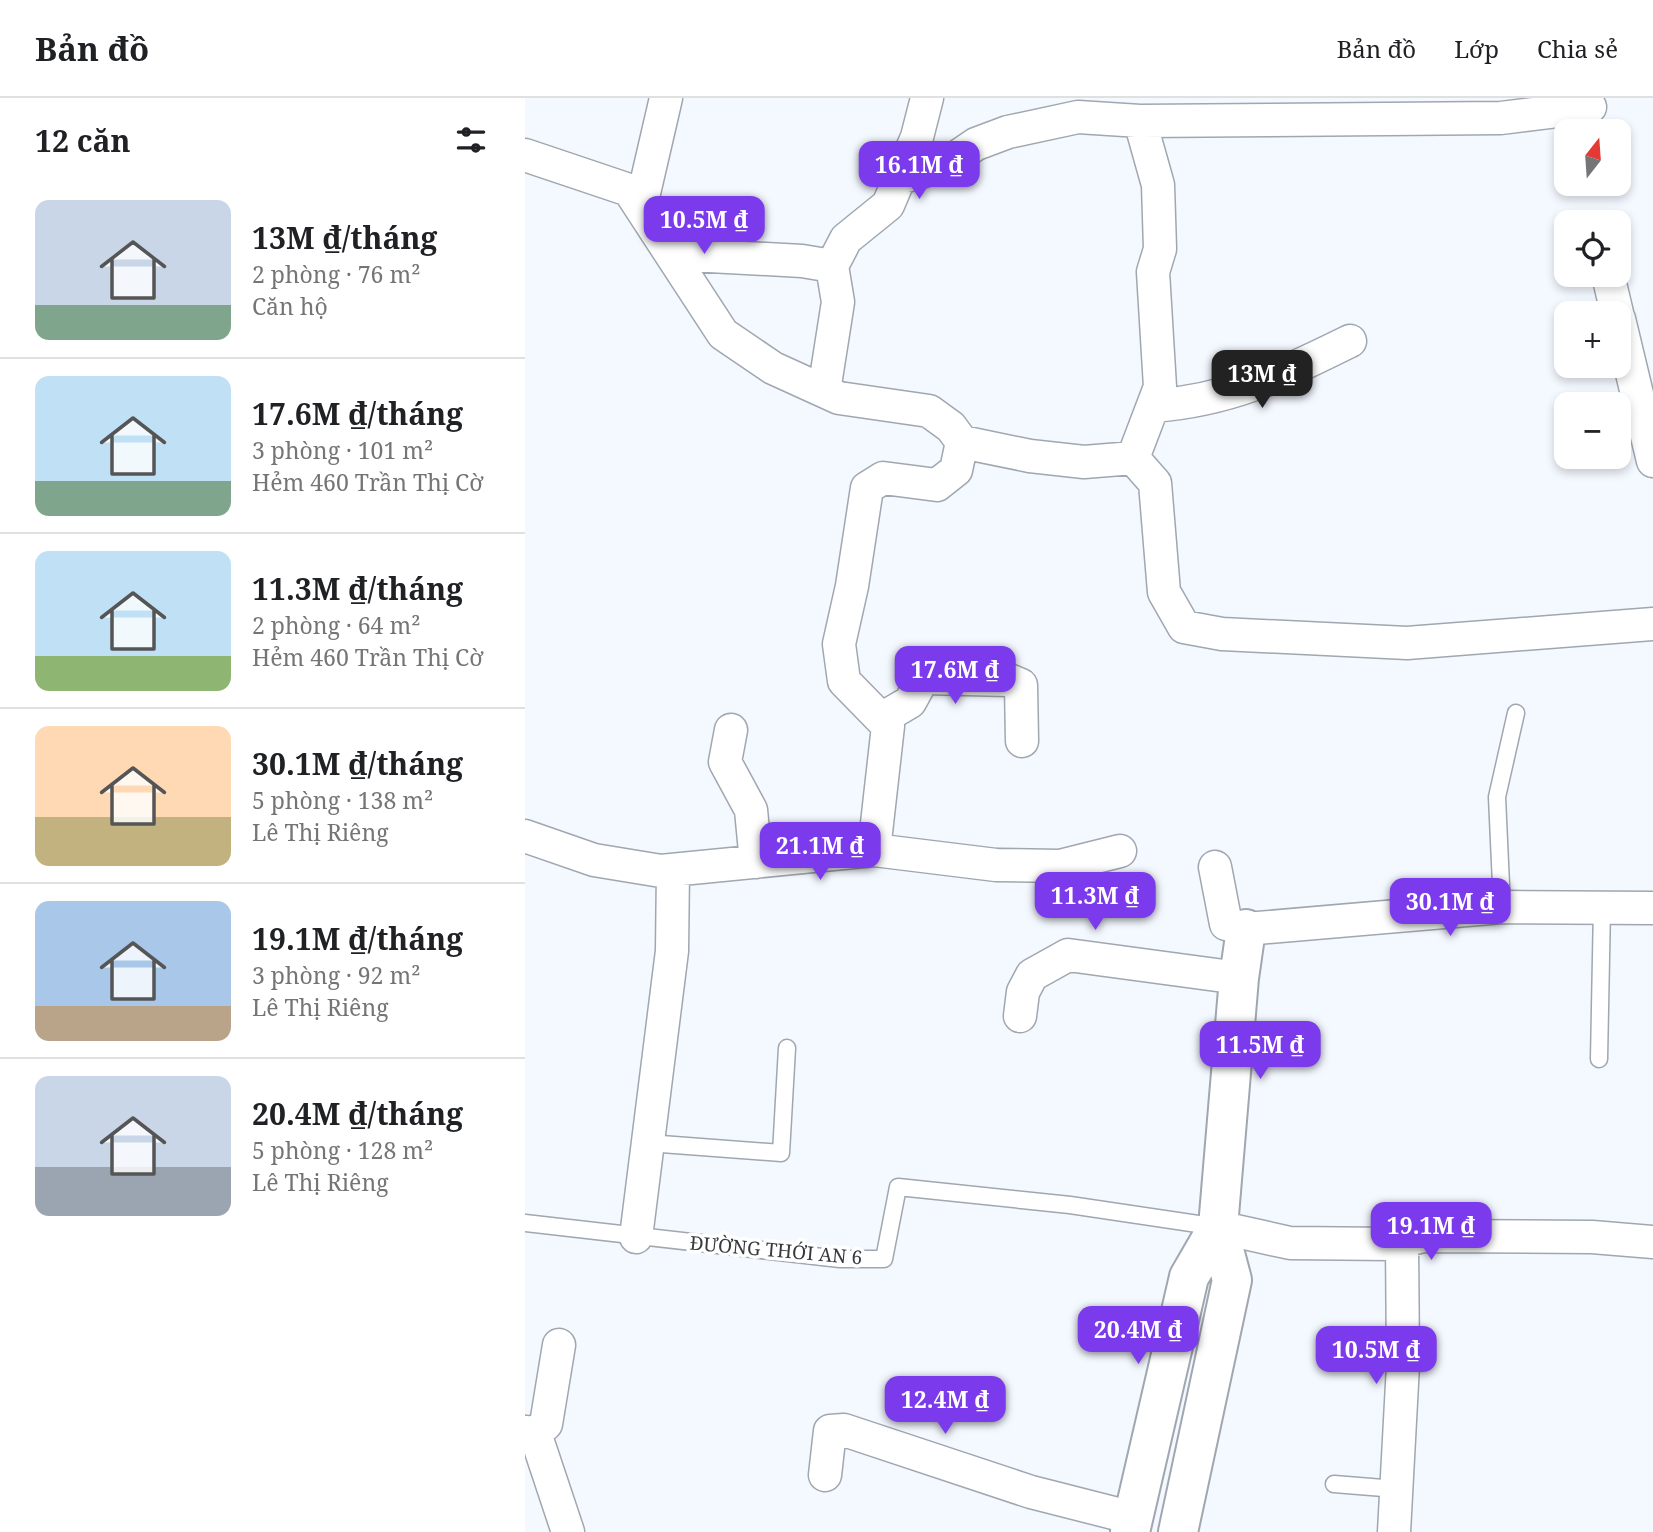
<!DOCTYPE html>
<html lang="vi">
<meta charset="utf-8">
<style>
:root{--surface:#fff;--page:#f6f6f6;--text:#202124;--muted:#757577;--line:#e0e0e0;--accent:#7c3aed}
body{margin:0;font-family:"Noto Serif",serif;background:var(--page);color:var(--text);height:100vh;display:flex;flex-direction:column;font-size:26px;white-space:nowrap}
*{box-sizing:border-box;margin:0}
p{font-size:23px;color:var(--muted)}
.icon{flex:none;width:38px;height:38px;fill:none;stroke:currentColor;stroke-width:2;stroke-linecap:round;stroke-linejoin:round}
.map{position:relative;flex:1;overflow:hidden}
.sheet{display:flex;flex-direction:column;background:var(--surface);width:525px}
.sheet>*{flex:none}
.needle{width:46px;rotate:17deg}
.buttons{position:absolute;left:1029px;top:21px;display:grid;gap:14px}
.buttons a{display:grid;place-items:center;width:77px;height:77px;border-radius:14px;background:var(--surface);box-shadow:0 4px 10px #0003;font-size:35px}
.price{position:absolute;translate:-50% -60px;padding:0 16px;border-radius:14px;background:var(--accent);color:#fff;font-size:23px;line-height:46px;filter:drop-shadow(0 2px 4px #0008)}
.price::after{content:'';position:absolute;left:50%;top:42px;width:21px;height:16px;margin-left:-10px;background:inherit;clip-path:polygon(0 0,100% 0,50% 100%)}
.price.current{background:#222;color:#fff}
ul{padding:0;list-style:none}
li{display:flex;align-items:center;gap:21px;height:175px;padding:0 35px}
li+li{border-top:2px solid var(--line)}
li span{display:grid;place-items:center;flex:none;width:196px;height:140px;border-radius:14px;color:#555}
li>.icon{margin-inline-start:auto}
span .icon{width:84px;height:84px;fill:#fffc;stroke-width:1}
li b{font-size:30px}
h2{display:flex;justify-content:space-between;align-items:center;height:84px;padding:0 35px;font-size:30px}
header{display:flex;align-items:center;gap:42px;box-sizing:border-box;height:98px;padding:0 35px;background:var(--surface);border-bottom:2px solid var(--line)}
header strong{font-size:33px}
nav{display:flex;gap:38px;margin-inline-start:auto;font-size:24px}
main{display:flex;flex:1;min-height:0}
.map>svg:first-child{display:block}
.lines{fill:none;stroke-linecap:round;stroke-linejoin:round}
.service-casing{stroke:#a0a7b0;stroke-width:19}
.minor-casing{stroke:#a0a7b0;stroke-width:35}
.tertiary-casing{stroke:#a0a7b0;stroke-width:42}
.service{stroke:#fff;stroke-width:16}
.minor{stroke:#fff;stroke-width:32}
.tertiary{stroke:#fff;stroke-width:38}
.labels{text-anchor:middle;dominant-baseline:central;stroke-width:7;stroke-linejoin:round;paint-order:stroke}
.street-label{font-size:19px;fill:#383a3e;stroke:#fff}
</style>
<header>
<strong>Bản đồ</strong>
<nav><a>Bản đồ</a><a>Lớp</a><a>Chia sẻ</a></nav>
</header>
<main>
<section class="sheet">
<h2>12 căn<svg class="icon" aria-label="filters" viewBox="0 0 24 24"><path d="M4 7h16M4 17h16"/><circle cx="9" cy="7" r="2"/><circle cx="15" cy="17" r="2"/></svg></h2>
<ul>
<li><span style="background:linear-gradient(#c9d6e8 75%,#7fa58c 0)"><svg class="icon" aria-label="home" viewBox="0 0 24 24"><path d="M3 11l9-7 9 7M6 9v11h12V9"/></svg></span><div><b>13M ₫/tháng</b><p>2 phòng · 76 m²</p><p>Căn hộ</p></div></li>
<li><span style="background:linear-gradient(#bfe0f5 75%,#7fa58c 0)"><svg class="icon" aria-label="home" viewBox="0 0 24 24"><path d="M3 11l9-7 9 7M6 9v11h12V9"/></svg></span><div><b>17.6M ₫/tháng</b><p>3 phòng · 101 m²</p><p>Hẻm 460 Trần Thị Cờ</p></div></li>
<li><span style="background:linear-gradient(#bfe0f5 75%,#8fb573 0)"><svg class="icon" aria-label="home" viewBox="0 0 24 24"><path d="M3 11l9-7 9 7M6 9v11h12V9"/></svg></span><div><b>11.3M ₫/tháng</b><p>2 phòng · 64 m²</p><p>Hẻm 460 Trần Thị Cờ</p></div></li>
<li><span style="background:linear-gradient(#ffd9b3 65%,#c2b280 0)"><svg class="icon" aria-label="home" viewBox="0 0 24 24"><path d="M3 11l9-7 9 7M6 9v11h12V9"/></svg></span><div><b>30.1M ₫/tháng</b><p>5 phòng · 138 m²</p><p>Lê Thị Riêng</p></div></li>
<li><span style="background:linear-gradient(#a9c7e8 75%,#b9a48a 0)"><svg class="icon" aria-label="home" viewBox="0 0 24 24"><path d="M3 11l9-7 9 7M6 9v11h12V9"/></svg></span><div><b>19.1M ₫/tháng</b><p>3 phòng · 92 m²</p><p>Lê Thị Riêng</p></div></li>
<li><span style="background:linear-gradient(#c9d6e8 65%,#9aa5b1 0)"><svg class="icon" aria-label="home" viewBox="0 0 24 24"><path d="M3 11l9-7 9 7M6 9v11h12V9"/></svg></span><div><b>20.4M ₫/tháng</b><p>5 phòng · 128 m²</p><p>Lê Thị Riêng</p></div></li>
</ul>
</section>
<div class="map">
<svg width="1128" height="1434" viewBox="0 0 1128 1434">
<rect width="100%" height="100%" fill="#f4f8ff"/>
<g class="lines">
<!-- service casing -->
<g class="service-casing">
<path id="service" d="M977,809l-5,-110 19,-84
M1074,961l3,-152
M123,1045l133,10 6,-105
M0,1125l315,36h44l14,-72 172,18 148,22
M809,1386l62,5"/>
</g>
<!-- minor casing -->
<g class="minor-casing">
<path id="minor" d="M0,57l104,35 94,144 50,34 66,30 90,13 22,16 11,15 -6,28 -19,15 -54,-7 -16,10 -15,98 -13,58 5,37 44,45 -14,124
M375,80l45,-13 31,-21 32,-12 70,-15 62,4
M116,108l25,-108
M147,156l130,7 30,5 6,36 -14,89
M307,168l14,-27 42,-34 29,-68 10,-39
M1083,177l9,38
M1094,221l34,142
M628,308c78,-6 128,-31 197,-65
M437,344l68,14 54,6 49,-4 22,25 9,109 20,35 38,7 185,9 246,-19
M608,360l27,-71 -7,-115 7,-23 -2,-64 -18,-64 361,-3 89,-11
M356,621l29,-17 13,-24 86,2 12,5 1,56
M206,632l-6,32 26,48 5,52
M0,738l69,24 67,11 213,-21 122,15 64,1 60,-15
M690,769l11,57 20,5 256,-22 151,1
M495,918l3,-24 9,-17 36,-20 171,23
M693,1129l72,16 102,1 31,-8 169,1 61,5
M111,1139l36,-286 1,-81
M0,1334l10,1 33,99
M10,1335l11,-9 13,-79
M300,1377l5,-44 14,-1 187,62 102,26
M869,1434l9,-167 -1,-123"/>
</g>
<!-- tertiary casing -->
<g class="tertiary-casing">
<path id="tertiary" d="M605,1434l59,-255 29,-50
M653,1434l54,-252 -14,-53 21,-249 7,-49"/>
</g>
<!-- service -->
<use href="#service" class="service"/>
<!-- minor -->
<use href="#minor" class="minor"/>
<!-- tertiary -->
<use href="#tertiary" class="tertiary"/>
</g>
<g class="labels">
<!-- street labels -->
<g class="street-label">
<text transform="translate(251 1152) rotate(5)">ĐƯỜNG THỚI AN 6</text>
</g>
</g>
</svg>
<div class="buttons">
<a><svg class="needle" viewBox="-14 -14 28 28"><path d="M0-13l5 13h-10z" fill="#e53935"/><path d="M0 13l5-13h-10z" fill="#757577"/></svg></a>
<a><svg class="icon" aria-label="locate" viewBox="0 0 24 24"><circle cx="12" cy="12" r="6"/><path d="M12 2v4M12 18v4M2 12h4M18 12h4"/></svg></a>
<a>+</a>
<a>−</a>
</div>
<b class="price" style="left:394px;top:103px">16.1M ₫</b>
<b class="price" style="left:179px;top:158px">10.5M ₫</b>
<b class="price current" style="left:737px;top:312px">13M ₫</b>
<b class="price" style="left:430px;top:608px">17.6M ₫</b>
<b class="price" style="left:295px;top:784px">21.1M ₫</b>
<b class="price" style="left:570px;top:834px">11.3M ₫</b>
<b class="price" style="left:925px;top:840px">30.1M ₫</b>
<b class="price" style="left:735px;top:983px">11.5M ₫</b>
<b class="price" style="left:906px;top:1164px">19.1M ₫</b>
<b class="price" style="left:613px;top:1268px">20.4M ₫</b>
<b class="price" style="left:851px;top:1288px">10.5M ₫</b>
<b class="price" style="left:420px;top:1338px">12.4M ₫</b>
</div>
</main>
